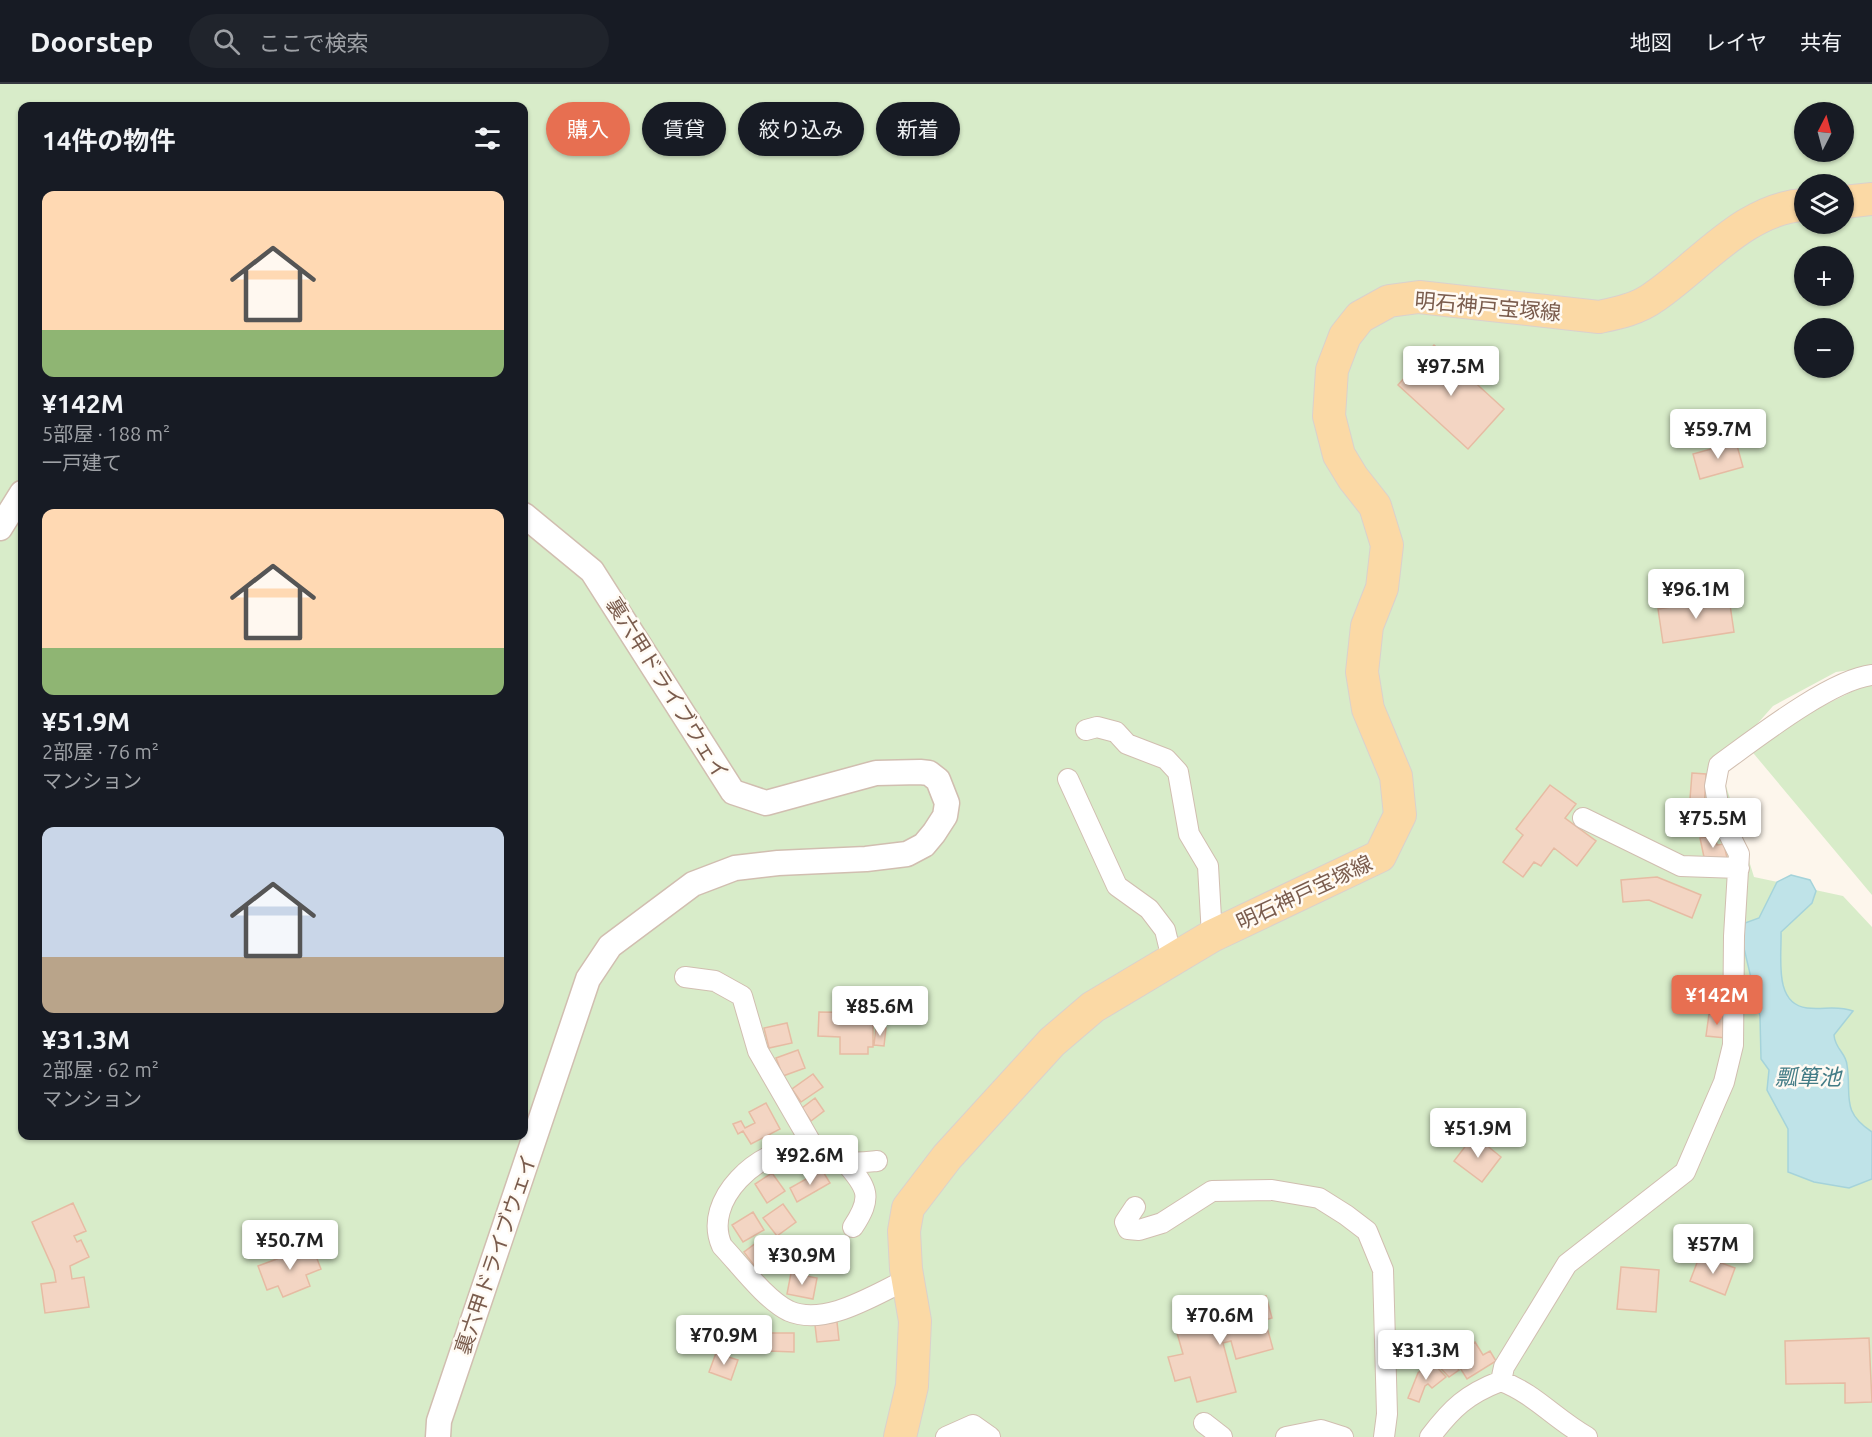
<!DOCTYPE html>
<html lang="ja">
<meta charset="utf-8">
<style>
:root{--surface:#171b24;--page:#20242c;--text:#f1f3f6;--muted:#9ea1a6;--line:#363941;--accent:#e76f51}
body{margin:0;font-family:Ubuntu,"Noto Sans JP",sans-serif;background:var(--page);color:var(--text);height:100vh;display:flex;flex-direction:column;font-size:22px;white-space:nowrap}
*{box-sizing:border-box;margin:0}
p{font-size:20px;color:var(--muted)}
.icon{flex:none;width:33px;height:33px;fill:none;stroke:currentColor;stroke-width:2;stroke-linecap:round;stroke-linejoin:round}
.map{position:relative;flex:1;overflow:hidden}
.drawer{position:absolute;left:18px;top:18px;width:510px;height:1038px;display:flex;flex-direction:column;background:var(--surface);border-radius:12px;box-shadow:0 2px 4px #0004}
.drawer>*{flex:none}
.hud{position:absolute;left:546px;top:18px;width:570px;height:54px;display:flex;gap:12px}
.needle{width:39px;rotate:6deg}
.tools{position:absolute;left:1794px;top:18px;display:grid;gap:12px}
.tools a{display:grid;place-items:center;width:60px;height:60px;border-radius:50%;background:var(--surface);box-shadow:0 2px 4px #0004;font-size:30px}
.price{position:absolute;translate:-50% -51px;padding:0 14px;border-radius:6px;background:#fff;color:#222;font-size:20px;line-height:39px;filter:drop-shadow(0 2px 3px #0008)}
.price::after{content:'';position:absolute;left:50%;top:36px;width:18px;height:14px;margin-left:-9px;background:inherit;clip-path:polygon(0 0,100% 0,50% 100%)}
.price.active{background:var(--accent);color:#fff}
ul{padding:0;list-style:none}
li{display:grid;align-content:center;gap:12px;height:318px;padding:0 24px}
li span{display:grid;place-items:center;height:186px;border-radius:12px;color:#555}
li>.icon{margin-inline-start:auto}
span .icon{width:108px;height:108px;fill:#fffc;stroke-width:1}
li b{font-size:26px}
h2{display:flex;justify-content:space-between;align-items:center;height:72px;padding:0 24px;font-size:26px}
.tag{padding:0 21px;border-radius:27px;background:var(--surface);box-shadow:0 2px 4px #0004;font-size:21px;line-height:54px}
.tag.active{background:var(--accent);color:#fff}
header{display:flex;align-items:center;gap:36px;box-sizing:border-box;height:84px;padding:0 30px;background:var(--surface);border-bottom:2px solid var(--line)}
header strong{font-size:28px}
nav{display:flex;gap:33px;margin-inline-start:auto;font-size:21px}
.search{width:420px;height:54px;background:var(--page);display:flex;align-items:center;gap:15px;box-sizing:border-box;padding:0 21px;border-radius:33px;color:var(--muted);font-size:22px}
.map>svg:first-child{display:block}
.green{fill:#d8ecc9;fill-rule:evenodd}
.water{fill:#bfe3e8;stroke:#a5d3da;stroke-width:1.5}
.building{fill:#f3d5c3;stroke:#e6bba3;stroke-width:1.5}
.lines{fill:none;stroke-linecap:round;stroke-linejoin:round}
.minor-casing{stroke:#d1beb0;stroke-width:22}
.tertiary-casing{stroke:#d1beb0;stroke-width:27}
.primary-casing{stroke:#dad1cd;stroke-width:34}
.minor{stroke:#fff;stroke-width:20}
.tertiary{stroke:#fff;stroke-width:24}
.primary{stroke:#fbd9a5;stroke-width:32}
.labels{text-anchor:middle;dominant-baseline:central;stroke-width:5;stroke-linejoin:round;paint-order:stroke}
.street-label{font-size:21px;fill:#7a5c4d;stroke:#fffaf3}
.water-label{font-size:22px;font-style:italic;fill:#437c86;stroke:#fffaf3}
</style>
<header>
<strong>Doorstep</strong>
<div class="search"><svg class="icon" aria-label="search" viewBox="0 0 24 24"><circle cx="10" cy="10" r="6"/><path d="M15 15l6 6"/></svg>ここで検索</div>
<nav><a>地図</a><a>レイヤ</a><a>共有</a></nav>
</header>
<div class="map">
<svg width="1872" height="1353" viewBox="0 0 1872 1353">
<rect width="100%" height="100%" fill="#fdf6ec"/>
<!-- green -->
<path class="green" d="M0,0h1872v583l-36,5 -63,34 -53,60 34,111 89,19 29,31v510h-1872zM22,22h502v1030h-502zM1804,28h40v40h-40zM1804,100h40v40h-40zM1804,172h40v40h-40zM1804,244h40v40h-40z
M1872,598v213l-123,-147 51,-31z"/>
<!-- water -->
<path class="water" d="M1791,791l19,5 6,11 -4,12 -31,29c1,24 -8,72 26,76 16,2 30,-3 46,3l-19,24c1,14 12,18 13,30 5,31 -7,46 25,67v47l-23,9 -35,-6 -26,-10v-43l-21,-39 2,-20 -8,-11 -1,-43 -17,-72 2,-21 14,-5 18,-36z"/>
<!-- building -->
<path class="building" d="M1434,261l70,64 -36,40 -70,-64z
M1736,358l7,25 -43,12 -7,-25z
M1729,514l5,34 -71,11 -5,-34z
M1692,689l14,1 -2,39 -15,-1z
M1550,701l26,19 -11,14 31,23 -19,25 -23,-18 -13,18 -7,-4 -11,15 -20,-15 20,-27 -7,-6z
M1715,751l2,10 7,-1 3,14 -22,4 -5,-24z
M1657,793l44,18 -9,23 -43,-18 -26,2 -2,-22z
M819,928l67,1 -1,13h-12v21h-5v7h-28v-17l-22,-1z
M1709,930l19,2 -2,22 -20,-2z
M787,939l5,20 -23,5 -5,-20z
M876,943l10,1 -2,18 -10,-1z
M798,966l7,18 -22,8 -7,-18z
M813,990l10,13 -22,15 -9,-13z
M815,1014l9,13 -13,10 -9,-13z
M766,1019l14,26 -29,15 -8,-13 -5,3 -5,-10 8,-3 4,7 10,-5 -6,-11z
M1474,1051l27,22 -19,25 -28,-21z
M822,1086l8,13 -33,19 -7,-14z
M772,1089l13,18 -18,12 -12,-19z
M73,1119l13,28 -12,5 3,6 4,-2 8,17 -19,9 2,13 12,-2 5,30 -44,6 -4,-29 15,-2 -2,-11 -22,-49z
M783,1120l13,18 -19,14 -14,-18z
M753,1128l11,18 -21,12 -11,-17z
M764,1153l12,16 -20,15 -12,-16z
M312,1162l9,23 -15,6 4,11 -27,11 -5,-11 -11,4 -9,-24z
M1700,1171l35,13 -10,27 -35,-14z
M1621,1183l38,3 -3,42 -39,-3z
M791,1189l26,5 -4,21 -26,-5z
M1266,1212l6,22 -7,2 8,29 -37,10 -5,-18 -8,2 13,49 -39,10 -7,-25 -15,4 -7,-24 15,-3 -6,-21 8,-2 -3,-12z
M837,1238l2,18 -22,2 -2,-17z
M769,1249h25v19l-25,-1z
M1869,1254l3,64 -27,1v-20l-59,1 -1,-43z
M1427,1258h21l-1,13 12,15 -10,7 -21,-22z
M1475,1258l8,13 7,-4 6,10 -29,18 -15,-24z
M716,1269l22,7 -7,20 -22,-8z
M1431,1277l15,16 -14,11 -4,-4 -3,2 -6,16 -11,-4 10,-25z"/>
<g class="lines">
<!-- minor casing -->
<g class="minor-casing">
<path id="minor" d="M1086,646l11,-3 19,5 11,12 39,15 12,13 11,62 19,32 4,70
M1068,695l49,107 32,23 16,21 7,29
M1583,734l98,48 58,2
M685,893l30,4 27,15 16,55 56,97
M877,1077c-10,1 -23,3 -33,0 -13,-4 -24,-13 -39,-14 -45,0 -104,53 -83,99 18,19 44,54 67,65 37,16 86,-17 119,-32
M845,1078c23,26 28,35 8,65
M1135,1123l-10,15 3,7 11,1 23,-7 50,-32 60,-1 47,8 27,17 21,16 16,39 4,144 -3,23
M1501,1297l3,-14 63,-103 118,-92 39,-90 9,-37 1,-109 5,-82 -19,-38 -5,-30 4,-21c36,-26 111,-85 153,-90
M1204,1339l18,14
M946,1353l27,-12 17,12
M1286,1353l35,-7 22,7
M1430,1353c22,-29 37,-43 71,-56 34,13 54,38 86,56"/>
</g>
<!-- tertiary casing -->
<g class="tertiary-casing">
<path id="tertiary" d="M0,444l22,-35
M438,1353l1,-16 149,-442 22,-33 83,-62 42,-16 43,-5 88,-4 41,-5 17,-9 10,-12 11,-17 2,-13 -9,-23 -9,-7 -9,-1 -44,1 -110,30 -33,-11 -141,-221 -68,-56"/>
</g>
<!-- primary casing -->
<g class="primary-casing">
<path id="primary" d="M1844,118l28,-3
M900,1353l12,-51 3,-65 -9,-52 -2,-38 4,-23 39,-51 105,-115 41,-35 119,-71 168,-80 20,-41 -4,-39 -28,-67 -6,-37 5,-46 15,-38 5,-43 -12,-39 -22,-28 -14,-23 -10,-39 3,-46 13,-34 15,-19 29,-16 30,-4 180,20c19,-4 39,-8 55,-20 47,-32 91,-89 150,-92"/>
</g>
<!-- minor -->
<use href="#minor" class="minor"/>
<!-- tertiary -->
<use href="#tertiary" class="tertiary"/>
<!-- primary -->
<use href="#primary" class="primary"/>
</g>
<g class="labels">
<!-- street labels -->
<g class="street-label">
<text transform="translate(1488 222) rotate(5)">明石神戸宝塚線</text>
<text transform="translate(668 604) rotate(58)">裏六甲ドライブウェイ</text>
<text transform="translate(1304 808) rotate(-25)">明石神戸宝塚線</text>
<text transform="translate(495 1170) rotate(-71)">裏六甲ドライブウェイ</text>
</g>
<!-- water labels -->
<g class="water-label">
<text x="1808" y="992">瓢箪池</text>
</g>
</g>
</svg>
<div class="tools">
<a><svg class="needle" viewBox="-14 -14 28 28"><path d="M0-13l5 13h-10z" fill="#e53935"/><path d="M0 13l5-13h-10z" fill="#9ea1a6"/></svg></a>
<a><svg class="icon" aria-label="layers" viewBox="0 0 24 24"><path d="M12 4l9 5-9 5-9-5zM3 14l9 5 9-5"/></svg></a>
<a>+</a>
<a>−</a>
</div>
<b class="price" style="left:1451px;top:313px">¥97.5M</b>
<b class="price" style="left:1718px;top:376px">¥59.7M</b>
<b class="price" style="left:1696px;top:536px">¥96.1M</b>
<b class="price" style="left:1713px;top:765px">¥75.5M</b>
<b class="price active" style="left:1717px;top:942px">¥142M</b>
<b class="price" style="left:880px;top:953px">¥85.6M</b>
<b class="price" style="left:1478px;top:1075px">¥51.9M</b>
<b class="price" style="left:810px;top:1102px">¥92.6M</b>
<b class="price" style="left:290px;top:1187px">¥50.7M</b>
<b class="price" style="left:1713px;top:1191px">¥57M</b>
<b class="price" style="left:802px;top:1202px">¥30.9M</b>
<b class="price" style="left:1220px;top:1262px">¥70.6M</b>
<b class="price" style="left:724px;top:1282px">¥70.9M</b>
<b class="price" style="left:1426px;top:1297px">¥31.3M</b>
<div class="hud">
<a class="tag active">購入</a>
<a class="tag">賃貸</a>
<a class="tag">絞り込み</a>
<a class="tag">新着</a>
</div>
<section class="drawer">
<h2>14件の物件<svg class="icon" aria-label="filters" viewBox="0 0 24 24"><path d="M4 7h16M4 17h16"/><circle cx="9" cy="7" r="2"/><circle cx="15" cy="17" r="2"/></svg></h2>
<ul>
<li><span style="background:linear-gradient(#ffd9b3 75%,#8fb573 0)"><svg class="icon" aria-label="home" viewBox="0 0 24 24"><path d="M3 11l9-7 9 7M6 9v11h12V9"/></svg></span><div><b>¥142M</b><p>5部屋 · 188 m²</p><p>一戸建て</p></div></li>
<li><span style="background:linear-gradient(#ffd9b3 75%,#8fb573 0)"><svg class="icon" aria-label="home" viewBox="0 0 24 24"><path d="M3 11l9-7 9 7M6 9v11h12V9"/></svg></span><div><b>¥51.9M</b><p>2部屋 · 76 m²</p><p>マンション</p></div></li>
<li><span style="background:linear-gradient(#c9d6e8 70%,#b9a48a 0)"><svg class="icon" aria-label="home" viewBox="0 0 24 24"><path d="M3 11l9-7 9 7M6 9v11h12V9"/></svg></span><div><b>¥31.3M</b><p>2部屋 · 62 m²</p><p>マンション</p></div></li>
</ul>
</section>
</div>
